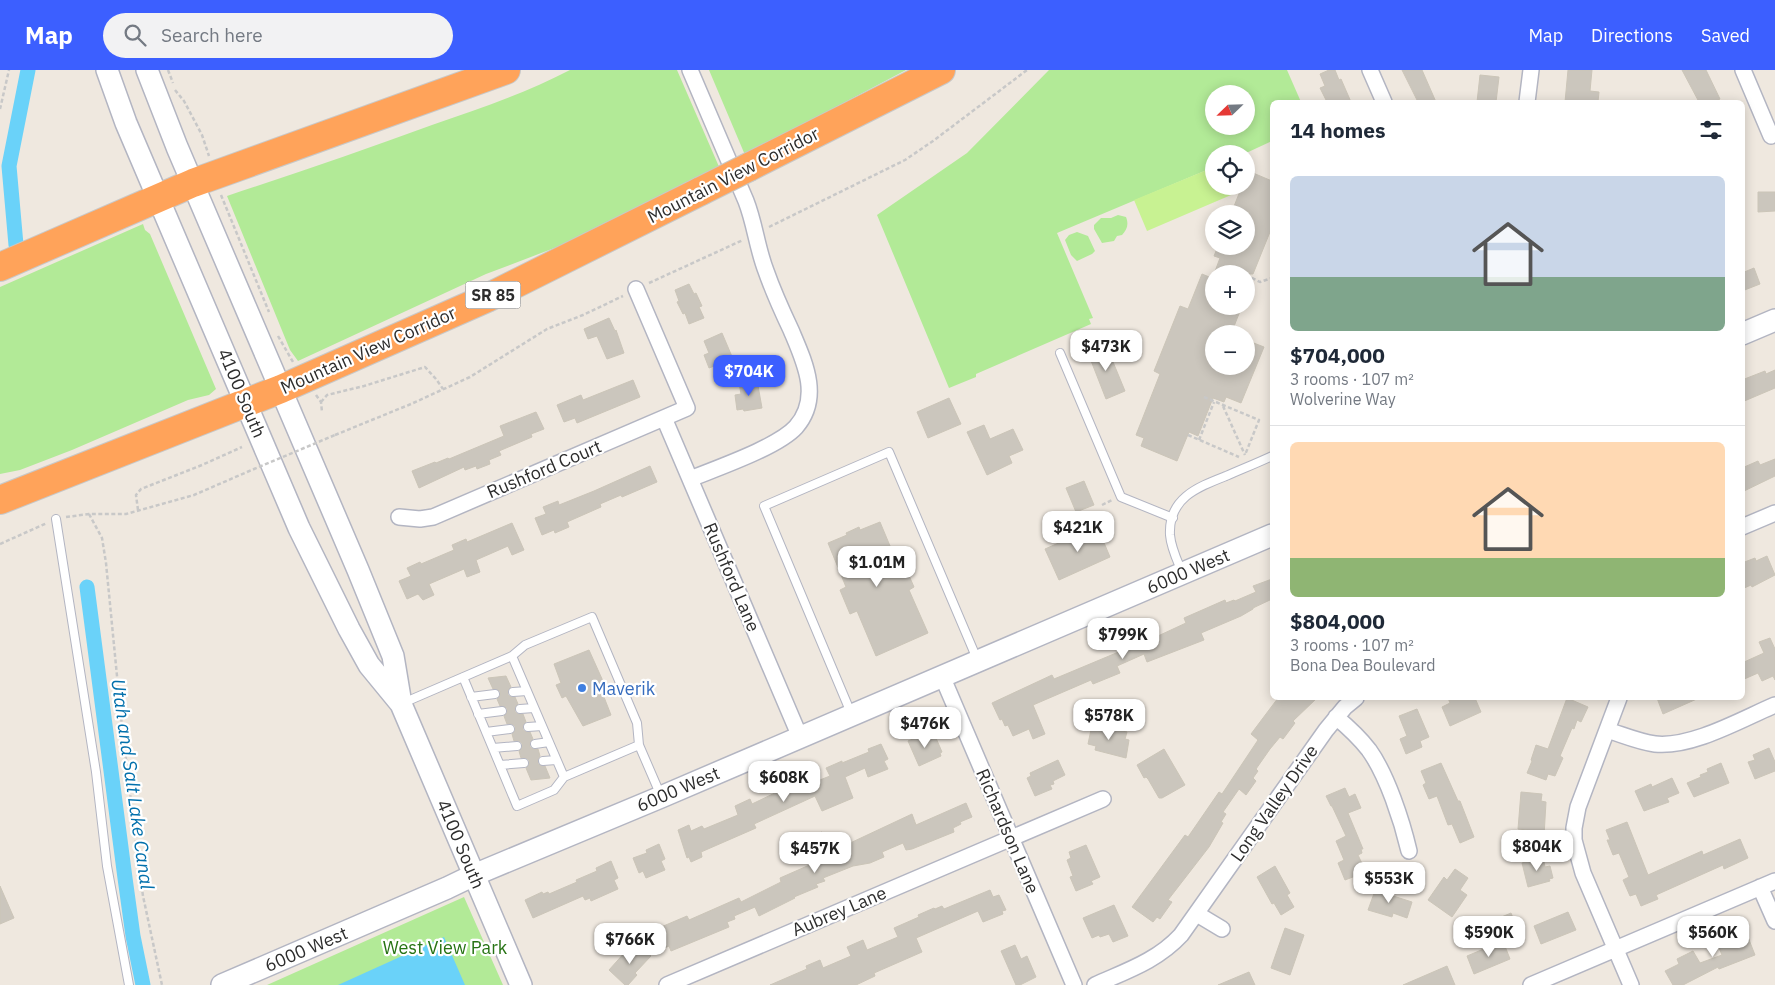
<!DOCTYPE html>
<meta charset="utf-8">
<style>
:root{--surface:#fff;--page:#f2f2f3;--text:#1f2937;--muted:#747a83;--line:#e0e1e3;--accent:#3c5fff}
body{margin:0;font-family:"IBM Plex Sans",sans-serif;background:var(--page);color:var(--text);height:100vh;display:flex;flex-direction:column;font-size:19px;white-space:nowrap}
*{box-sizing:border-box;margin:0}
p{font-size:16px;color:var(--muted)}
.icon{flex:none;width:28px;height:28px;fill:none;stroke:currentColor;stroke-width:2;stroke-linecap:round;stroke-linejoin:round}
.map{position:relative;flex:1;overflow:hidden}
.side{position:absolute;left:1270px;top:30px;width:475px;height:600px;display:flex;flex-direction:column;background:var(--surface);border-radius:8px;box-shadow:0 2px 12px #0003}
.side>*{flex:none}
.needle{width:32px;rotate:247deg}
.buttons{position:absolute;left:1205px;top:15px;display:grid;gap:10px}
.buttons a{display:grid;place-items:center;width:50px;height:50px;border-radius:50%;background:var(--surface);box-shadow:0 2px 12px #0003;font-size:25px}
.price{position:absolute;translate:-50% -42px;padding:0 11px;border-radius:10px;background:#fff;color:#222;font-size:16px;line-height:32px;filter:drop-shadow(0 1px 2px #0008)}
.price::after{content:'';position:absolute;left:50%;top:30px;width:15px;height:11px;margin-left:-8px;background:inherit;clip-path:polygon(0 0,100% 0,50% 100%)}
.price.on{background:var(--accent);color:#fff}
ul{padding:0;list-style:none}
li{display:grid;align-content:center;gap:10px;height:265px;padding:0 20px}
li+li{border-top:1px solid var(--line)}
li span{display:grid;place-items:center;height:155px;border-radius:8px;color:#555}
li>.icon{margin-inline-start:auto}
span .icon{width:90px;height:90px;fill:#fffc;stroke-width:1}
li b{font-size:21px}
h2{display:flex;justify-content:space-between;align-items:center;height:60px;padding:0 20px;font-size:21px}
header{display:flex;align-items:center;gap:30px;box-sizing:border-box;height:70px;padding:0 25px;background:var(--accent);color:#fff}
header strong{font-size:24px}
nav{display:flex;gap:28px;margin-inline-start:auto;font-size:18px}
.search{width:350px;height:45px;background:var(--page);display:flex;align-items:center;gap:12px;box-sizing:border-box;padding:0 18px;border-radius:28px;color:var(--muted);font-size:19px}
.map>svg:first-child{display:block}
.green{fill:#b2ea97;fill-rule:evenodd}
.pitch{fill:#c8f292}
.water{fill:#6ad2f9}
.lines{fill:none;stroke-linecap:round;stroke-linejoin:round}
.canal{stroke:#6ad2f9;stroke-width:15}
.building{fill:#cbc6bd;stroke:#cbc5b8}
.lane-casing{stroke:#b3b5c2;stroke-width:10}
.street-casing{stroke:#b3b5c2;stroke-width:18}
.secondary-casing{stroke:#b3b5c2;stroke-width:24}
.highway-casing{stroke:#c8c8c8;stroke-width:30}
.path{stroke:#c8c8c8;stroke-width:2.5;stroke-dasharray:4 2.5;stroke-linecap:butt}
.lane{stroke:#fff;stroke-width:8}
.street{stroke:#fff;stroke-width:15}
.secondary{stroke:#fff;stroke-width:21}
.highway{stroke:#ffa35a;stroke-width:28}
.highway-bridge-casing{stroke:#c8c8c8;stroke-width:30;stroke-linecap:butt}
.path-bridge{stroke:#c8c8c8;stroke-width:2.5;stroke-dasharray:4 2.5;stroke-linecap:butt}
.highway-bridge{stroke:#ffa35a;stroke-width:28}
.shop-dot{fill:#3f7fe0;stroke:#fff;stroke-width:2}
.labels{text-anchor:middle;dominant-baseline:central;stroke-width:4.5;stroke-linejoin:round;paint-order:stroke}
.shield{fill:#fff;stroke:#6c6c6c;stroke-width:1}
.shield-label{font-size:16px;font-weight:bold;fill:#2d2d2d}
.street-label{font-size:18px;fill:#2d2d2d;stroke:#fff}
.shop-label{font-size:18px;fill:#366cbe;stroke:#fff;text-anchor:start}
.park-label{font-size:18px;fill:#277314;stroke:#fff}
.water-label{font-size:19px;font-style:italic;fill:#0270ac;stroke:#fff}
</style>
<header>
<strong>Map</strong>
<div class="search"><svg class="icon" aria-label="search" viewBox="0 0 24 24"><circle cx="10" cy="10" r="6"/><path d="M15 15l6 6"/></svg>Search here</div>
<nav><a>Map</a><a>Directions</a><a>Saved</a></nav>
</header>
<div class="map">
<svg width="1775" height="915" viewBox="0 0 1775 915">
<rect width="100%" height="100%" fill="#efe8df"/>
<!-- green -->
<path class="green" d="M570,0h107l43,99 -134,67 -100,38 -188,87 -8,-11 -63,-154c69,-23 137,-46 205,-71 46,-16 94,-32 138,-55z
M709,0h197l-161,85z
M1049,0h238l14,32h-29v39l-28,13h-30v13l-157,66 36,85 -4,1 2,5 -115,50v3l-27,11 -72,-173 90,-62zM1214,24h32v32h-32z
M1118,145l8,2c3,8 1,12 -4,18l-5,1 -3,5 -12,2 -8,-14v-4l7,-7h10z
M143,154l2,6 5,4 66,155 -7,6 -21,5 -116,50 -52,20 -20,4v-187z
M1077,162l11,4 7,15 -3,3 -15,7 -6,-6 -6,-15 4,-5z
M464,827l39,88h-236z"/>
<!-- pitch -->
<path class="pitch" d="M1214,97v19h22l2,6 -91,39 -13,-31z"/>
<!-- water -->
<path class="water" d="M444,867l21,48h-127z"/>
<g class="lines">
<!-- canal -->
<path class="canal" d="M16,175l-7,-79 19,-96
M87,517l38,291 8,58 10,49"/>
</g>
<!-- building -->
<path class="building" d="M1329,0h6l4,10 2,-1 10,23h-24l-7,-14 5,-2 -5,-12z
M1402,0h20l14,32h-18z
M1568,0h24l-2,21 9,1 -1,10h-33z
M1682,0h24l14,29 -7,3h-14z
M1480,5l19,2 -3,25h-19z
M1246,100l26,11v46l-19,47h-39l6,-16 -6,-2 4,-10h28v-32h-15l11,-28h4z
M1758,122h17v19l-17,1z
M1754,198l6,16 -18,7v-18z
M1202,204l12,5v27h28l-11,28h-17v32h32v-26l18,7 -23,56 -15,-6 -2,5 -11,-4 -15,38 -9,-4 -12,29 -36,-15 3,-8 -8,-3 24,-61 -6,-3 26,-65 8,3z
M689,214l5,10 2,-1 6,13 -3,1 5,11 -15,6 -4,-11 -2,1 -6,-12 2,-1 -4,-11z
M609,248l6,13 1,-1 8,23 -17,6 -10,-23 -9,3 -4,-10z
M722,263l11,26 -24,9 -5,-13 5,-2 -5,-12z
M1106,275l19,46 -19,8 -18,-46z
M1775,300v18l-33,14v-22l23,-9 1,3z
M633,310l7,17 -63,26 -2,-5 -11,4 -7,-17 24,-10 2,5z
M757,310l5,28 -18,3 -1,-2 -6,1 -2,-15 6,-1 -2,-11z
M949,328l12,26 -33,14 -11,-26z
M536,342l8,17 -13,5 1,3 -33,14 2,4 -12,5 1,4 -13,5 -1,-3 -11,4 -1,-3 -45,21 -7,-17 23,-9 1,1 12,-5 1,1 55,-23 -4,-10z
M984,355l6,14 23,-10 10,21 -14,6 3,7 -25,12 -20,-43z
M1775,389v17l-33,16v-24l16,-7 2,4z
M650,396l7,16 -35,15 -1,-2 -21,9 1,3 -34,15 2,5 -14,6 -1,-3 -12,5 -7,-17 11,-4 -3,-7 15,-6 1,4 35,-14z
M1084,411l10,24 -18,7 -10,-24z
M880,452l18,43 5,-3 11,25 -5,3 19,43 -52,23 -19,-45 -7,3 -10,-24 6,-3 -18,-44 19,-8 -1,-2 13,-6 1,3z
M512,453l12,27 -12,5 -4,-9 -32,14 4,12 -13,5 -3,-8 -35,15 5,11 -11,5 -5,-6 -11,5 -8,-18 12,-5 -4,-8 13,-6 1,2 33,-14 -2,-5 14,-6 1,3z
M1097,456l13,31 -51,23 -14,-31z
M1767,486l8,19 -23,12 -1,-2 -9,4v-26l13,-5 1,3z
M1272,509v20l-19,9v1l-12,7 -40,17 3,7 -57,22 -3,-8 -27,12 3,7 -27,11 -2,-4 -58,25 12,29 -12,5 -4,-10 -16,7 -5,-11 -3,1 -3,-7 -2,1 -8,-17 60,-28 2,4 12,-5 55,-23 -3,-8 19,-8 2,4 17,-7 2,4 28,-13 -2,-5 41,-18 1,3 8,-3 1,1 21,-9 -3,-6z
M1770,568l5,11v31l-2,-4 -11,5 -4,-8 -16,7v-17l22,-10 -5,-11z
M589,580l18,40 -5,2 9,23 -28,11 -17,-30 -4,2 -6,-13 5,-2 -7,-19z
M506,606l5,11 -3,3v5l3,2h4l3,7 -3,3v5l3,2h5l3,8 -3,3v5l3,2h4l3,7 -3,3v5l3,2h5l2,7 -2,3v5l7,2 5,12 -19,2 -5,-12 3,-3v-5l-3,-2h-5l-2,-7 3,-3v-5l-3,-2h-5l-2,-7 3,-3v-5l-3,-2h-5l-3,-8 3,-3v-5l-7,-2 -3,-7 3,-3v-5l-7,-2 -5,-11z
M1278,628h39l-24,23 2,2 -12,16 -3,-2 -10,12 -14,20 2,2 -5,7 3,3 -10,14 -7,-6 -16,23 3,2 -5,8 2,1 -14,24 -41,53 4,2 -12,17 -3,-2 -4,5 -21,-15 53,-72 3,2 31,-45 3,2 36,-54 -7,-6z
M1448,628h27l6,14 -31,14 -8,-19 8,-4z
M1567,628l21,9 -7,15 -4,-2 -3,9 -2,-1 -12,28 3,2 -8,18 -7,-2 -2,6 -19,-7 5,-12 -1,-1 5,-15 12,4z
M1657,628h42l-36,16z
M1417,639l12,28 -9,4 2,6 -16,7 -6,-15 7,-3 -8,-20z
M1092,655l35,7 -2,7 4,1 -3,18 -31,-8 1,-4 -8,-2z
M925,664l2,4 3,-2 1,3 5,-1 6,14 -2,1 1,3 -22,10 -11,-25z
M881,674l7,15 -4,2 4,8 -20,8 -3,-9 -20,9 8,21 -31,13 -7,-15 -61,28 2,4 -55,24 1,5 -11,5 -2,-5 -2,1 -9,-28 11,-5 2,6 11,-5 2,3 34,-14 -3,-9 15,-7 2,5 25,-12 2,4 51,-20 -4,-8 16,-7v2l27,-11 -1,-3z
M1769,678l6,14v9l-20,8 -7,-17 7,-2 -2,-5z
M1164,679l21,36 -23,13h-3l-11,-19 -2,-2 -2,1 -7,-13z
M1058,690l7,15 -12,6 1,3 -4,1 2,4 -17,7 -8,-18 4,-2 -1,-3z
M1441,693l17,38h2l14,36 -14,6 -8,-19 -4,1 -11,-29 -8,3 -6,-14 3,-2 -5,-12z
M1721,693l8,20 -35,14 -7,-14 14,-6 -1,-2 8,-3 -1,-3z
M1672,708l7,15 -12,5 2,4 -25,9 -9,-20 16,-7 1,3z
M1345,718l4,9 6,-3 6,14 -13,5 15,36h-2l1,4 -4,2 8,17 -21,8 -7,-17 6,-3 -8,-19 10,-5 -14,-30h-1l-5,-10z
M1521,722l21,2 -1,7 5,1 -2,34 -17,-1 1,-5 -10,-1z
M966,733l6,14 -12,5 1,2 -8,4 1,4 -42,17 -6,1 -3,-7 -21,9 2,5 -14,6 -17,3 -30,12 2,3 -9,3 2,3 -24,10 1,1 -36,18 -4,-9 -21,9 1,3 -8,3 2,5 -58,24 -2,-5 -7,3 -8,-19 33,-14 2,4 50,-22 2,4 40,-20 -1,-4 41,-18 -10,-24 11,-4 9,20 81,-38 4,11z
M1627,752l21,53 54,-24 1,4 37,-16 8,19 -24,11 -1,-4 -67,30 2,4 -17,7 -5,-12 -6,2 -7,-16 6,-3 -10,-24 -6,2 -6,-15h3l-4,-10z
M659,774l6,15 -4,2 4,9 -19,8 -3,-7 -4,2 -6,-15 14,-5 -1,-3z
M1086,775l14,32 -9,4 2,3 -17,7 -6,-14 3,-1 -6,-16 4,-2 -2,-6z
M1543,787l2,10 5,-1 3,12 -4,1 1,2 -22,6 -6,-24z
M611,791l7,17 -4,2 4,9 -27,12 -1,-3 -5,2 -2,-4 -50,22 -8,-18 17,-8 1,2 5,-2 1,2 28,-12 -1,-2 21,-9 -1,-3z
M1275,796l15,27 -3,2 7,12 -13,8 -7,-12 -2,1 -15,-27z
M1455,799l13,9 -8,12 7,5 -15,22 -24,-17 16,-23 3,3z
M0,816l14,32 -14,6z
M1376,818l14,5v2l22,7 -5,16 -14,-5 -1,4 -24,-7z
M990,820l3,7 6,-2 7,15 -4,1 1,3 -20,8 -5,-11 -62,27 6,14 -48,21 1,3 -19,9h-86l37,-16 -1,-3 14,-6 3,8 28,-12 -4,-9 16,-7 4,10 31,-13 -4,-9 25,-11 -1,-2 16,-7 1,1 7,-3 2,3z
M1114,835l14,31 -15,6 -4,-8 -9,3 -1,-2 -7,3 -9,-20z
M1568,842l8,18 -35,14 -7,-18z
M1511,843l8,20 -18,8 -9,-20z
M1744,857l11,28 -36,14 -1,-2 -35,18h-10l-8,-14 14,-7 -2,-5 16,-8 7,12 22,-8 -7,-17z
M1285,858l19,7 -14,40 -19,-7z
M1503,871l7,18 -36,15 -7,-18z
M639,875l12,11 -16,17 2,2 -9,10h-3l-16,-15 17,-19 4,4z
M1015,875l6,14 6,-3 9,21 -16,8h-4l-15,-34z
M1447,896l8,19h-52z
M1249,902l6,13h-37z"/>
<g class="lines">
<!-- lane casing -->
<g class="lane-casing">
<path id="lane" d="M1060,283l61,144 52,21
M56,449l40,253 11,94 22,119
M1182,502c-5,-12 -11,-24 -12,-37 -2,-37 28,-48 56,-59 16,-7 31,-13 46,-20
M512,586l52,121
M463,607l54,129 37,-16 10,-13 75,-32
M513,622l14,-1
M471,627l24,-3
M403,633l109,-47 13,-11 67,-28 45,106 2,22 22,51
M520,639l14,-1
M851,643l-87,-207 125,-54 88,207
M478,644l24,-3
M528,657l14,-1
M486,662l24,-3
M535,674l14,-2
M493,678l24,-2
M543,691l13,-1
M500,695l24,-2"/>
</g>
<!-- street casing -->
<g class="street-casing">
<path id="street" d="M690,0l56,131c9,23 11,47 20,70 7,20 16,40 25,59 13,31 31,67 5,97 -18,20 -79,41 -106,52
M1370,0l14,32
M1743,0l28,66
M1527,32l4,-32
M664,348l136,319
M399,447l21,2 13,-2 254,-109 -51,-119
M1742,457l33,-14
M942,606l132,309
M1619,628l-41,109 -4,21v12l9,33 48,112
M1336,647c12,10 23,20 33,33 18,25 33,71 40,101
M1607,660c16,5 32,12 48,14 37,4 87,-25 120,-39
M1760,817l15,34
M1197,844l25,15
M667,915l436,-186
M1095,915c31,-14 62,-24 86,-50l145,-205 19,-23 11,-9
M1531,915l244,-104"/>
</g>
<!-- secondary casing -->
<g class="secondary-casing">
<path id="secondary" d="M107,0l19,53 173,405 50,101 20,36 32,39
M147,0l30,77 181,423 35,86 8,48 120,281
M1742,264l33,-14
M222,915l225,-97 27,-13 187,-78 611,-262"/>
</g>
<!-- highway casing -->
<g class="highway-casing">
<path id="highway" d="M749,97l192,-97
M0,197l193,-84 313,-113
M0,430l281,-111 206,-91 214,-107"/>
</g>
<!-- path -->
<path class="path" d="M168,0l5,13
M175,20l9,11 18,34 7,21
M0,39l9,-39
M221,125l48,117
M769,157l136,-67 28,-19 94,-71
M1235,200l8,4
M1246,205l14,7 12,-4
M649,213l94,-43
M278,266l15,26
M316,325l5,7 1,10
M1204,327l55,23 -14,35
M321,332l6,-7 37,-9 61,-19 11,12 7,10
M1223,336l22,49
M335,365l76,-31 59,-27 77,-48 36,-14 40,-19
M1188,365l51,22
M1199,370l15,-38
M1102,435l10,-5
M138,440l-2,-15 5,-6 61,-24 40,-18
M89,444l13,24 4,25 15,154 15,127 7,52 19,89
M66,447l23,-3h37l68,-19 53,-23
M0,474l47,-21"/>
<!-- lane -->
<use href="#lane" class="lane"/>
<!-- street -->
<use href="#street" class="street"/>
<!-- secondary -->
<use href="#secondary" class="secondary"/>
<!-- highway -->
<use href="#highway" class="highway"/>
<!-- highway-bridge casing -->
<g class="highway-bridge-casing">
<path id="highway-bridge" d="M701,121l48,-24"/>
</g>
<!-- path-bridge -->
<path class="path-bridge" d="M247,402l88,-37"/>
<!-- highway-bridge -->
<use href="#highway-bridge" class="highway-bridge"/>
</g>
<!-- markers -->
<circle class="shop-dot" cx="582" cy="618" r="5"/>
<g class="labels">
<!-- shield labels -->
<rect class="shield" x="465.5" y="211.5" width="55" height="27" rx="4"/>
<g class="shield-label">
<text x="493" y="225">SR 85</text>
</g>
<!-- street labels -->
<g class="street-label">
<text transform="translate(733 105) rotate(-27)">Mountain View Corridor</text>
<text transform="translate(368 280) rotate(-24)">Mountain View Corridor</text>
<text transform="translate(242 323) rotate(67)">4100 South</text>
<text transform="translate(544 399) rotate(-23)">Rushford Court</text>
<text transform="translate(1188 501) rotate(-23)">6000 West</text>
<text transform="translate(732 507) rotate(67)">Rushford Lane</text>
<text transform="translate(678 719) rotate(-23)">6000 West</text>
<text transform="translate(1274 733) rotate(-55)">Long Valley Drive</text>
<text transform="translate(1008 761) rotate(67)">Richardson Lane</text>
<text transform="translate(461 774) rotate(67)">4100 South</text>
<text transform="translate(839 841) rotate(-23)">Aubrey Lane</text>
<text transform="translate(306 879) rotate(-23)">6000 West</text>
</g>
<!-- shop labels -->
<g class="shop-label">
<text x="592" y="618">Maverik</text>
</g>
<!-- park labels -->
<g class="park-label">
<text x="445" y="877">West View Park</text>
</g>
<!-- water labels -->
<g class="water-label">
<text transform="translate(133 714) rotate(82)">Utah and Salt Lake Canal</text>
</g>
</g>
</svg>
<div class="buttons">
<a><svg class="needle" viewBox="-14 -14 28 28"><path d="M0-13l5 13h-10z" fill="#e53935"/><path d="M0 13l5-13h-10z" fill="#747a83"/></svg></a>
<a><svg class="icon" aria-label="locate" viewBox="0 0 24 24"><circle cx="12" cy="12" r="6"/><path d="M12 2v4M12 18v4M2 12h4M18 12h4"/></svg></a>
<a><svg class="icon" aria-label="layers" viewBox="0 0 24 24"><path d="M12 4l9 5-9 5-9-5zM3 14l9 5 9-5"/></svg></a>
<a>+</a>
<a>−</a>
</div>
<b class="price" style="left:1106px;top:302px">$473K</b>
<b class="price on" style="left:749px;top:327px">$704K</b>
<b class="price" style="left:1078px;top:483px">$421K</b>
<b class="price" style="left:877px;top:518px">$1.01M</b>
<b class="price" style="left:1123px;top:590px">$799K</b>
<b class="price" style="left:1109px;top:671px">$578K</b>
<b class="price" style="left:925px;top:679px">$476K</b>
<b class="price" style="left:784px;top:733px">$608K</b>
<b class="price" style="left:1537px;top:802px">$804K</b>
<b class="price" style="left:815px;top:804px">$457K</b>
<b class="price" style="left:1389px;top:834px">$553K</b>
<b class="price" style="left:1489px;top:888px">$590K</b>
<b class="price" style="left:1713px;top:888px">$560K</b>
<b class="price" style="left:630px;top:895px">$766K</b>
<section class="side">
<h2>14 homes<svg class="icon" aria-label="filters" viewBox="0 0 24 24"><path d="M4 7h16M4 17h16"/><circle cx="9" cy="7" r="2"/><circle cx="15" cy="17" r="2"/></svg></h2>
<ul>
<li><span style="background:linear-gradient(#c9d6e8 65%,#7fa58c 0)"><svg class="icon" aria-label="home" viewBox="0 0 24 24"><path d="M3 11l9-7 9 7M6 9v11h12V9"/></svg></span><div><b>$704,000</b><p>3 rooms · 107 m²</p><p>Wolverine Way</p></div></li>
<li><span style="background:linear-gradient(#ffd9b3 75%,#8fb573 0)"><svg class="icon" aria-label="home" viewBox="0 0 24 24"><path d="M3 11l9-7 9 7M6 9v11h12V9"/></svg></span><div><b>$804,000</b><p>3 rooms · 107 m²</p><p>Bona Dea Boulevard</p></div></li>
</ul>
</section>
</div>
